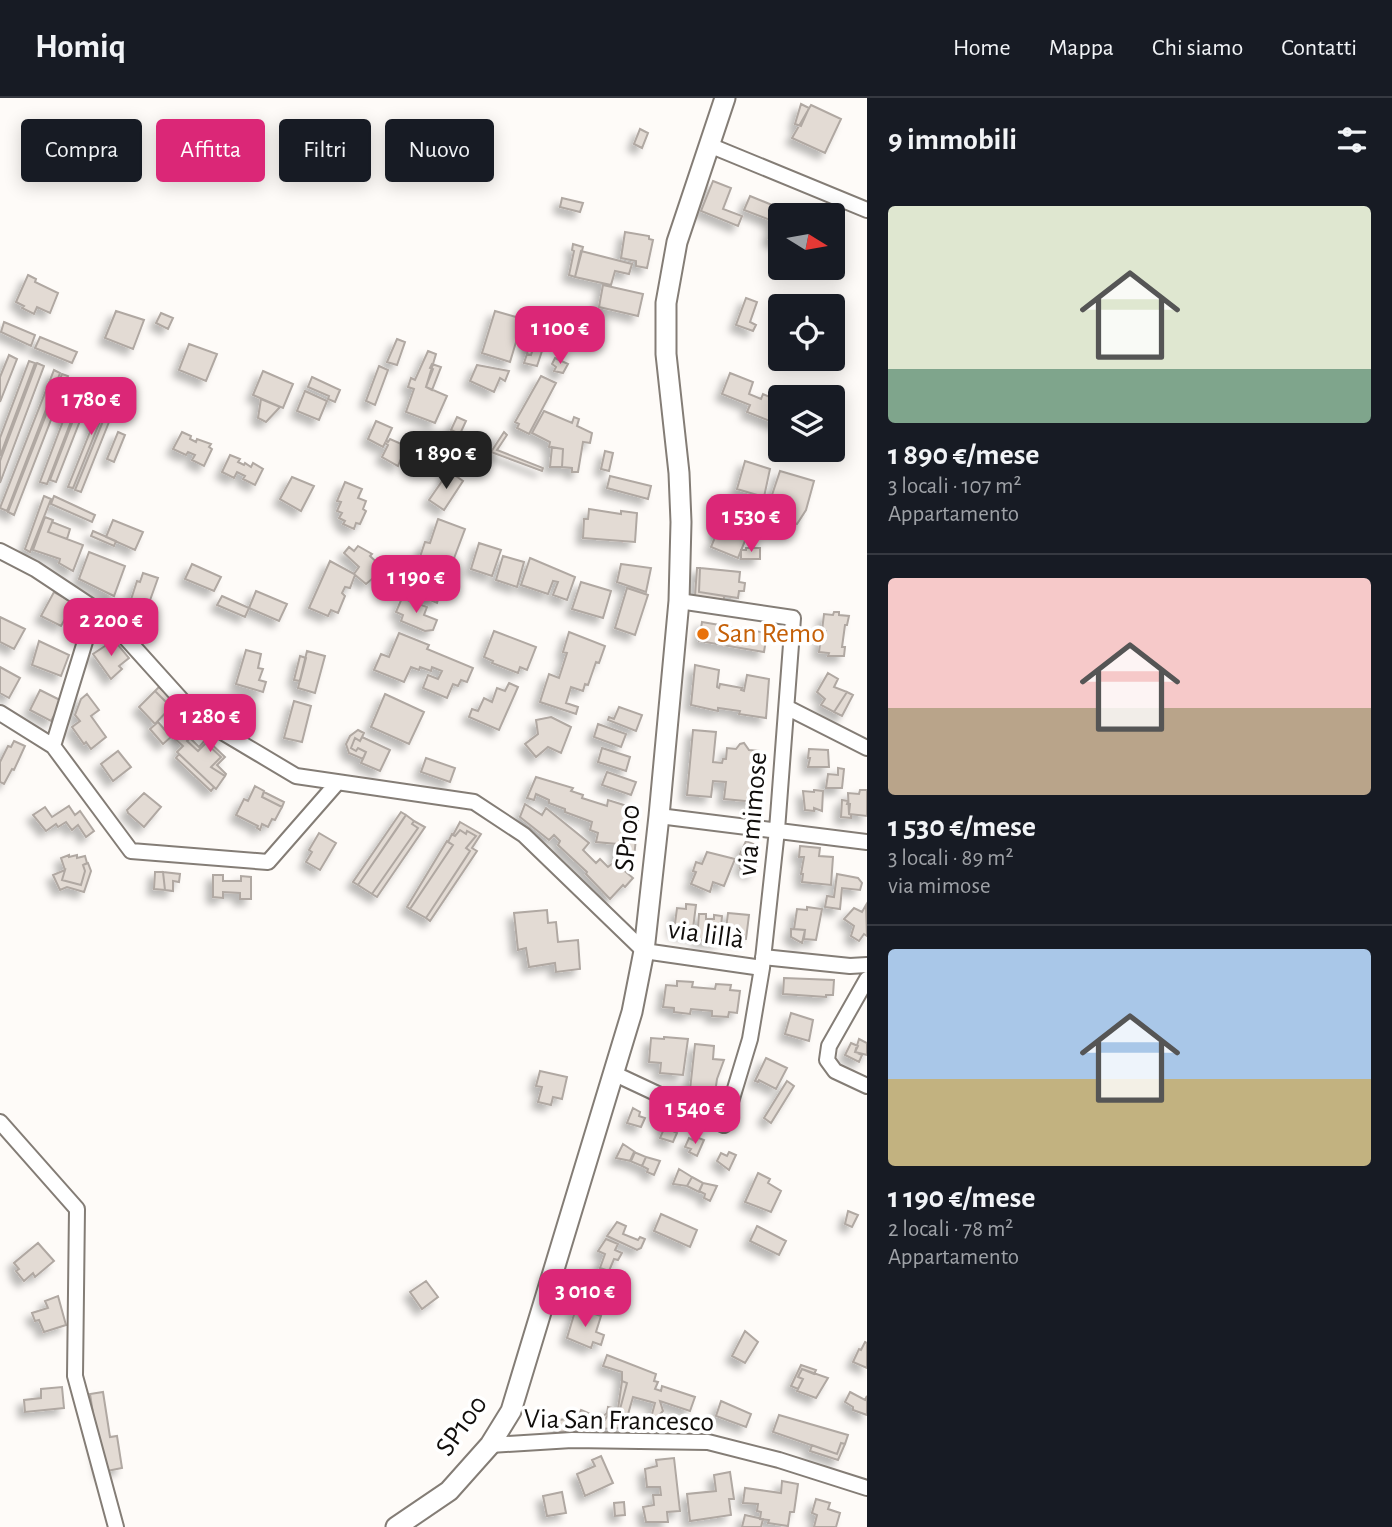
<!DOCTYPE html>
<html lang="it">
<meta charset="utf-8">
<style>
:root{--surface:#171b24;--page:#242831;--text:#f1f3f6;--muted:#9ea1a6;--line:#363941;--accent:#db2777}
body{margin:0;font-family:"Alegreya Sans",sans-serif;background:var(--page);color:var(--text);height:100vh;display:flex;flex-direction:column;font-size:26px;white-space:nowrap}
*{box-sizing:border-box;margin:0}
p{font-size:23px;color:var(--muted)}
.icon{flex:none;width:38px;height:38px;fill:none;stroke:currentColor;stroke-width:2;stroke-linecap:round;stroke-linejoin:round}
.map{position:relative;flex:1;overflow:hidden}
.details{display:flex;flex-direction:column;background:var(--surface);width:525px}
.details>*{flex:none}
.top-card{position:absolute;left:21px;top:21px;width:665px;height:63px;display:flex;gap:14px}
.needle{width:46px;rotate:101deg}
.fabs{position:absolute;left:768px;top:105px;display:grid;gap:14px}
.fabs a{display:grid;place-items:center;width:77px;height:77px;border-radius:7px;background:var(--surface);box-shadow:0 4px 18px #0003;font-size:35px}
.price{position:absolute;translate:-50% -60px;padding:0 16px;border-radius:14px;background:var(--accent);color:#fff;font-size:23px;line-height:46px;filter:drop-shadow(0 2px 4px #0008)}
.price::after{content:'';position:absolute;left:50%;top:42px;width:21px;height:16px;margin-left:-10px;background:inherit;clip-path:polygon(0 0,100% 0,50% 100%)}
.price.current{background:#222;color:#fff}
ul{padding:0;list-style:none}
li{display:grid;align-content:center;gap:14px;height:371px;padding:0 21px}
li+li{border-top:2px solid var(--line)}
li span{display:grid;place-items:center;height:217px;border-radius:7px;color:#555}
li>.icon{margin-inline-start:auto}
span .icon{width:126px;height:126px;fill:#fffc;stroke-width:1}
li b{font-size:30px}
h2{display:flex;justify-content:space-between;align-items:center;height:84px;padding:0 21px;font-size:30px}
.tag{padding:0 24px;border-radius:7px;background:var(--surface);box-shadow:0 4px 18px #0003;font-size:24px;line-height:63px}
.tag.current{background:var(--accent);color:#fff}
header{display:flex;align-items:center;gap:42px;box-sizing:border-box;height:98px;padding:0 35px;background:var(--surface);border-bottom:2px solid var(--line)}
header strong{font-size:33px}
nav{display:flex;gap:38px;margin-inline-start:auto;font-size:24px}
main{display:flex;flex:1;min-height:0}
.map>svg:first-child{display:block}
.building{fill:#e3dbd4;stroke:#b0a8a2;stroke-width:2;filter:url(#shadow)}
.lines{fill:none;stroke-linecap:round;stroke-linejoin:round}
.minor-casing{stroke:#847d76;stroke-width:18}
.secondary-casing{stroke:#847d76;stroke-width:23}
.minor{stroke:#fff;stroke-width:14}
.secondary{stroke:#fff;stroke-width:19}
.food-dot{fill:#e8710a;stroke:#fff;stroke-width:2.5}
.labels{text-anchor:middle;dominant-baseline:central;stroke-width:7;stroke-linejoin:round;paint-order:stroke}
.food-label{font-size:28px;fill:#c56008;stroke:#fff;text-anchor:start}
.street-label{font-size:28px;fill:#100d0b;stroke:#fff}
</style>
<header>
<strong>Homiq</strong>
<nav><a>Home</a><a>Mappa</a><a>Chi siamo</a><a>Contatti</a></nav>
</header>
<main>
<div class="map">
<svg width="867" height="1429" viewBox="0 0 867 1429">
<defs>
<filter id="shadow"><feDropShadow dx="-6" dy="6" stdDeviation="3.5" flood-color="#0004"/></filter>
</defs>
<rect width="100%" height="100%" fill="#fefbf8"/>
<!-- building -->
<path class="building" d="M801,6l8,4 -8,18 -6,-2z
M811,7l30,14 -16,34 -33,-15z
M640,31l8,4 -6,15 -8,-4z
M713,83l18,7 -8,21 19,7 -4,10 -37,-15z
M750,98l44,18 -14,1v29l-11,-5 5,-13 -3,-1 2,-4 -29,-11z
M562,100l21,5 -3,9 -20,-5z
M625,134l24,4v3l4,1 -6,28 -11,-2v-5l-15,-3z
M573,146l10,3 -8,30 -6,-2 5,-24 -2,-1z
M581,153l51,13 -3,10 -14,-3 -4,14 -36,-8z
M28,177l8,4 -1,3 23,11 -8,20 -13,-6 -3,7 -12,-6 2,-2 -8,-4z
M603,187l40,9 -5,22 -39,-9z
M746,200l11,4 -7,20 6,3 -3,6 -17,-6z
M116,213l28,9 -11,29 -28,-11z
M495,213l28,8 -13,43 -28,-9z
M161,215l12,5 -5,11 -12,-6z
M4,224l31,13 -4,11 -30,-14z
M534,224l15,5 -2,9 -9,-3 -7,22 -4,-1 1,-6 -2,-1z
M538,235l9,3 -10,30 -13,-3 3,-9 4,1z
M40,239l37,15 -5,11 -37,-15z
M397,241l8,3 -8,23 -10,-3z
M189,246l28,10 -11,27 -27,-11z
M428,253l8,3 -10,33 21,9 -12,27 -29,-11 8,-23 -6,-2 3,-9 4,2z
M9,257l8,4 -17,43v-25z
M555,260l13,6 -5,9 -9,-2 2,-4 -4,-3z
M29,263l6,2 -35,93v-18z
M37,265l7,3 -44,117v-22z
M432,266l9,3 -9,23 -6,-3 7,-18 -3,-1z
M477,267l32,6 -4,10 -5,-3 -6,14 -24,-11z
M379,268l9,4 -13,35 -9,-4z
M54,272l6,3 -53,138 -7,-3z
M263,273l30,13 -10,24 -30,-13z
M730,275l23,9 -4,12 12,5 2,-5 16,7 -5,10 6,3v11l-33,-13 3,-7 -28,-11z
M62,276l6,2 -54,139 -6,-3z
M541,278l15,7 -27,51 -12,-6 2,-4 -4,-2z
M312,279l28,13 -5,12 -7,-3 1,-3 -21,-9z
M79,281l7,3 -39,102 -7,-2z
M88,284l6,3 -38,97 -6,-2z
M108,289l5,2 -40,99 -5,-1z
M116,291l5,3 -40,100 -6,-2z
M305,293l22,10 -8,19 -22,-9z
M261,301l19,8 -14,15 -8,-4z
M544,313l28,12 2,-6 5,2 -2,7 15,7 -2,10 -7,-1 -5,30h-6v-4l-10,-1 1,-18 -14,-2 1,-5 -18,-9z
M457,319l9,4 -6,13 -9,-4z
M376,323l16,7 -6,13 2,1 2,-3 16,7 -8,20 -16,-9 6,-12 -3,-2 -2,4 -15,-8z
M118,334l7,3 -11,27 -7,-3z
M182,334l9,4 -1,3 6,3 1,-3 14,5 -2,3 3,2 -8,17 -12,-6 3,-5 -7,-3 -2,3 -13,-6z
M504,334l3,3 -10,15 46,18 -1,3 -51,-19z
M552,349l11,2 -1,18h-12z
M605,353l8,2 -4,18 -8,-2z
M230,357l10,4 -2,3 6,3 1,-2 6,4 2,-4 10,6 -8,16 -12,-6 2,-3 -8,-4 -3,6 -12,-6z
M745,363l25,8 -6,28 -27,-8z
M449,373l14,10 -19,29 -15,-10z
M780,373l34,10 -8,29 -9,14 -22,-7 3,-9 -4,-1 2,-7 -5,-2z
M610,378l41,10 -3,13 -41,-11z
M292,379l22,9 -13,25 -21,-12z
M345,384l17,7 -4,9 8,3 -3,8 3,2 -6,13 -4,-1 -2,6 -11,-5 2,-3 -6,-3 3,-5 -5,-2 4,-9 -4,-1z
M44,398l7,3 -21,53 -5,-3z
M54,398l41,19 -3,7 -41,-18z
M589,411l32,5v-3l16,2 -2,29 -52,-4 1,-19h4z
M722,412l38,15 -11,6 -27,-11z
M45,419l8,3 -5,12 35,13 -10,26 -14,-8 1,-4 -27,-9z
M438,421l27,10 -15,40 -17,-6 1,-4 -14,-2 5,-15 5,1z
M113,422l30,12 -8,18 -29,-13z
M722,422l27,11 -11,27 -27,-11z
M52,424l18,7 -3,10 -19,-7z
M93,433l23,10 -2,5 -23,-10z
M479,445l22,7 -9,26 -21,-7z
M358,448l14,8 -2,2 14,13 -18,15 -11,-9 -5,13 -5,-1 -3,6 3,3 -7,17 -7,-3 -3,6 -19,-8 21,-47 24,13 5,-7 -15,-14 5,-6 5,4z
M746,450h14v11h-19v-9h5z
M89,454l36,14 -11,30 -35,-17z
M503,458l21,6 -7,25 -21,-7z
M530,460l45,19 -8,23 -14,-5 5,-13 -5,-1 -5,13 -27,-9z
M192,466l29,13 -7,14 -29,-12z
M621,466l30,4 -5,24 -29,-10z
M697,470h3l-1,24 25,4v4l-29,-4z
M700,470l40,4 -1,10 6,1 -1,8h-5l-1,7 -39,-6z
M143,475l15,5 -14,39 -16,-8 9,-28 3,1z
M430,484l7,3 -2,6 5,2 -3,10 -21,-9 3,-9 9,3z
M581,484l30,9 -8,27 -31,-9z
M627,490l21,7 -13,40 -20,-7z
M256,493l31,13 -8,17 -30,-13z
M54,494l20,11 -13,23 -20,-10z
M222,498l27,12 -4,9 -28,-12z
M402,500l25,9 -3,8 13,5 -4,10 -8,1 -24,-10 2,-6 -7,-3z
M834,514h5v3l10,1 -2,9h-2l-3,22h3l-1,9h-16l1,-3 -10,-1 2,-15h5v-6h-4l2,-17 9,1z
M0,519l25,12 -11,20 -14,-7z
M702,524l65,11 -3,19 -65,-11z
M494,533l42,16 -9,23 -7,-3 -2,6 -26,-10 1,-2 -9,-4z
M569,534l36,14 -6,17 -3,-1 -8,23 -3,-1 -2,7 -12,-4 -5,16 12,4 -2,7 -36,-12 9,-28 10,4 8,-25 -4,-1z
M399,535l30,12 -2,4 46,19 -6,14 -6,-2 -3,6 -5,-2 -6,14 -24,-10 5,-13 10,4 4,-8 -10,-4 -1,4 -11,-4 -1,3 -8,-3 -7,15 -30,-12 7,-16 8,3z
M114,542l15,18 -10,8 3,3 -11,10 -18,-25z
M39,543l30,14 -8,21 -29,-11z
M246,552l15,4 -3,14 5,1 -4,11 7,2 -3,10 -27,-8z
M307,553l18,5 -10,37 -17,-5z
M300,558l6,2 -6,23 -6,-1z
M695,567l24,5 -2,17 2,1 1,-4 22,4 -1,2 3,1 3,-16 22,4 -3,39 -27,-4 1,-3 -22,-3v3l-27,-6z
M0,569l20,11 -11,20 -9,-5z
M828,575l10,6 -4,8 13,5 -13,20 -13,-7 4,-6 -8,-7z
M509,585l9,4 -19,43 -30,-13 3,-8 6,2 6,-13 8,4 5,-14 8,3z
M159,589l17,16 -5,4 -16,-16z
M40,592l22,11 -11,20 -21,-11z
M155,593l16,16 -16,17 -16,-17z
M847,594l6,3 -11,21 -8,-4z
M87,596l12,16 -8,6 15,21 -15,12 -5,-7 -2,2 -12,-17 8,-6 -5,-6 6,-16z
M385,596l39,18 -15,32 -38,-17z
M294,603l17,5 -9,36 -18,-4z
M619,609l23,8 -6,16 -28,-11 1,-3 5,2z
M551,619l20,10 -10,26 -13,-6 -12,10 -11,-13 13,-10 -2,-14z
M180,621l15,14 -8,8 11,10 8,-8 15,14 -10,10 14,9 -9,13 -39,-37 6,-6 -9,-8 5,-5 -7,-7z
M158,624l13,15 -8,7 -13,-15z
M598,626l28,10 -5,13 -27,-10z
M358,632l6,3 -4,8 -5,-3 -4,10 5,3 2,-3 8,4 -3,7 -14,-6 -3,-9 4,-8z
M693,632l23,2 -3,30 9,1 1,-4h3l1,-11 9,1 4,-5 4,-1 5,7 10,1 -3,51 -32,-3 2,-17 -13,-1 -2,16 -24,-2z
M362,639l28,13 -10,21 -19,-8 5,-11 -8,-4 -2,3 -5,-3 4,-10 5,3z
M190,640l9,9 7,-8 19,18 -8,8 9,9 -1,2 -14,-9 10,-10 -15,-14 -8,8 -11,-10z
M14,643l11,5 -11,24 -2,-1 -8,15 -4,-2v-20l8,-16 3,1z
M602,650l28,9 -4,14 -28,-9z
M809,651l19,1 1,17h-21l2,-9h-2z
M118,653l13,16 -18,14 -12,-17z
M179,656l35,33 -3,4 -35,-33z
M426,660l29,10 -5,14 -29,-10z
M838,670l6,1 -2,19h-16l2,-14 10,1z
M607,674l29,10 -5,13 -29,-10z
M536,679l37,11 -2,3 12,4 -1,3 25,8 1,-6 19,6 -2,5 6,2 -1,3 8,2 -5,50 -17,-6 1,-18 -21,-2 2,-9 -8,-3 2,-8 -27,-10v-3l-16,-6v-3l-13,-6 -2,6 -7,-2z
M255,688l9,5 -2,6 20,10 -7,13 -3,-1 -4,8 -6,-3 -2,6 -3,-2 1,-2 -22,-11 8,-16 4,2z
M814,692l9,1 -1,20 -8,-3v3l-9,-1 -2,-19 11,1z
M860,692h7v26l-18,-2 -1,-21 11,1z
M264,694l20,10 -2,5 -20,-10z
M144,695l17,14 -17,20 -16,-14 -1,-3z
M842,702l6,1 -1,3h3l-1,10 2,1v3l-10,-1z
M525,706l17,11 4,-7 43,35 -6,7 13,13 4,-4 8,8 6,-5 19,16 -8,9 -2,-2 -13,14 -24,-25 1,-2 -29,-27 2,-4 -6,-6 -5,5 -29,-23z
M69,708l6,9 5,-4 14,20 -8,6 -8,-12 -6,5 -6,-8 -8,5 -2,-3 -10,7 -13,-16 12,-8 7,10z
M401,714l5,3 -10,15 -38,55 -5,-3z
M406,717l8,6 -2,3 6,4 -46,66 -14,-9z
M414,723l11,6 -48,70 -5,-3 46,-66 -6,-4z
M460,724l21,12 -9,14 5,3 -47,70 -4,-3 37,-56 7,-11 -4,-3 10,-12 -9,-5 -1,3 -6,-4 -5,6 -2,-1z
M460,732l6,4 1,-3 9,5 -10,12 4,3 -44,67 -16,-9 43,-64 -5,-3 4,-8 3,2z
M319,735l17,10 -16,27 -14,-8 6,-10 -3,-2z
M447,743l6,4 -43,64 -3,-2z
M746,743l12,5 -6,14 -12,-6z
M800,748l20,2 -1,8 14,1 -2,28 -29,-3 1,-8h-2l3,-17h-5z
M707,754l28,7 -11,27 -11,-4 -3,10 -19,-8 5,-12 -3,-1 3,-9 6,2z
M69,757v2l8,-2v3l8,-2 2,7 -4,2 2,6 -4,14 -19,-5 3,-10 -4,-12z
M745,759l13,6 -6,11 -12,-6z
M88,765l3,8 -7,21 -17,-5 -7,3 -7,-15 12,-5 -3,10 19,5 4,-14 -2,-6z
M155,774h8l2,18 -11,-1z
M163,774l17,2 -1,8 -6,-1v10l-8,-1z
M837,776l21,4 4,5 -2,7 -18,-2 -2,21 -15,-2 2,-11 7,1z
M213,777h10v6h18v-5l10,1v22h-11v-6l-17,-1v6l-10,-1z
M686,806l10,1 -4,31 -18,-5 3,-23 9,1z
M866,807l1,31 -3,-2 -5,7 -8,-5 3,-10 -10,-7 10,-11 8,4z
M807,809l15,2 -6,31 -12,-1 1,-9 -11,-1 3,-20 10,1z
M547,812l1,13 8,-1 2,20 20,-2 2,29 -24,3 -1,-9 -26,4 -3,-19 -8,2 -4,-37z
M728,815l21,2 -3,24 -21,-2z
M699,816h7v5h8v-4l8,1 -2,26 -23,-2z
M791,831l14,1 -3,13 -11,-6z
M784,880l50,2 -1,15h-7v2l-43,-3z
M677,883l16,1 -1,5 23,2 1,-5 15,1 -1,5 10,1 -3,22 -8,-1 -1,5 -16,-1v-5l-21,-2 -1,5 -16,-2v-4l-11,-1 3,-22 11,1z
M791,915l22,7 -4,21 -24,-7z
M664,939l24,2 -5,36 -23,-2 1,-10 -12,-1 2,-24 13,1z
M859,941l8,4v12l-12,-3z
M851,945l7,3 -3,6 7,3 -3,7 -14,-7z
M695,946l19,2 -1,13 11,1 -7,19 -2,14 -25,-3z
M766,960l21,10 -11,21 -17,-9 -1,2 -3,-1z
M540,973l27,6 -5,22 -9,-2 -2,8 -13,-3 4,-15 -6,-1z
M787,983l7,5 -23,37 -7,-5z
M633,1010l7,4 -1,4 6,2 -4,9 -14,-4z
M666,1026l7,3 -2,3 6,3 -4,9 -13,-4z
M696,1039l8,3 -7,16 -8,-4 2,-3 -6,-2 4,-9 6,3z
M623,1046l12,8 -4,9 -15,-3z
M634,1054l12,5 -4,9 -12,-5z
M729,1054l7,3 -7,15 -12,-9 4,-8 6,3z
M646,1059l14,4 -6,14 -7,-3 1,-3 -6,-3z
M679,1071l13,8 -5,9 -14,-2z
M758,1075l12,6 -2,4 13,8 -10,21 -26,-10z
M692,1079l11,6 -4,9 -12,-6z
M703,1085l14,3 -7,15 -6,-3 1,-4 -6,-3z
M848,1113l10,4 -6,12 -7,-3z
M661,1116l36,16 -7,17 -36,-16z
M617,1124l9,4 -3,8 15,6 2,-3 5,2 -4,9 -4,2 -30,-14z
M757,1128l29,15 -7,14 -29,-14z
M606,1141l12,5 -3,6 7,3 -4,7 -4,-1 -5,12 -9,-3 5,-14 -7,-3z
M38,1145l16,18 -19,16 -2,-4 -9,8 -8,-10 3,-2 -5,-6z
M426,1183l12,16 -16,12 -12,-17z
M58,1198l8,29 -22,7 -5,-12 -4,1 -3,-8 16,-5 -3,-7z
M576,1210l25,8 -5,16 8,3 -3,10 -8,-3 -2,6 -24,-10z
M745,1233l13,11 -13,21 -13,-7z
M865,1244l2,1v25l-14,-6 6,-13 2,1z
M607,1257l49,19 -2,7 4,1 -3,7 6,2 1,-5 33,11 -5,14 -30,-10 3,10 -7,8 -5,-1 4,-15 -22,-6 -9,31 -28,1 4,-10 5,1 5,-9 9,2 8,-30 -5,-2v-9l-19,-6z
M801,1267l15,5 -2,4 -12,-5 -4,8 5,2 -5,10 -7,-3z
M802,1271l26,9 -12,20 -19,-7 6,-12 -5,-2z
M622,1283l5,2 -8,30 -9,-2 -5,9 -5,-1 7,-6 1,-6 10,2z
M62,1289l2,21 -39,4 -1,-12 17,-2v-9z
M103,1294l7,45 7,-1 5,32 -20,4 -12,-78z
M850,1294l15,8 2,-4v19l-14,-5v-3l-8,-5z
M721,1303l30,13 -5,13 -30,-11z
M581,1312l12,5 -4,14 -30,3 -1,-12 19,-2z
M779,1317l69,20 -3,9 -4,-1 -4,11 -64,-22z
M841,1345l4,1 -7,16 -28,-9 2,-6 25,9z
M601,1358l12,27 -28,13 -8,-22 18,-8 -3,-6z
M674,1360l6,53 -13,1 1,10h-22l-3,-15 11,-2 -1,-10h8l-1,-8h-13l-2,-18 12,-3 -1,-6z
M730,1374l4,27h-5l2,16 -41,6 -3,-27 29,-3 -2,-16z
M782,1383l16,3 -4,28h-4l-2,14 -20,-3 1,-3 -9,-1 1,-7 -4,-1 1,-7 -15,-1 2,-15 36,5z
M562,1394l4,21 -19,3 -4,-20z
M816,1401l14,4 -2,6 12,4 -4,14h-22l3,-12 -5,-2z
M624,1404l1,13 -10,1 -1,-13z
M745,1417l18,4 -2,8h-19z"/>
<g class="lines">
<!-- minor casing -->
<g class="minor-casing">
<path id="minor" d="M709,47l158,65
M0,453l35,18 71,47 91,101 99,59 178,26 50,33 120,116 118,17
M95,511l-42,137 78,105 137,11 70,-80
M788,610l79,40
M0,615l53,33
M659,718l208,26
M763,859l87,9 17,-1
M867,881l-38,67 -2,14 8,11 32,15
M615,976l109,51 26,-86 12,-71 15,-138 16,-212 -114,-17
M0,1024l77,87 -2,167 41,151
M490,1347l82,-5 136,2 71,18 88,28"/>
</g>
<!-- secondary casing -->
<g class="secondary-casing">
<path id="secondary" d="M396,1429l53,-36 41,-46 21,-34 121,-399 12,-61 15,-135 20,-215 2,-79 -2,-49 -13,-119v-51l11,-61 48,-144"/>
</g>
<!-- minor -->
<use href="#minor" class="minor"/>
<!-- secondary -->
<use href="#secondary" class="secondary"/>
</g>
<!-- markers -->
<circle class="food-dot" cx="703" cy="536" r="7"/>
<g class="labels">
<!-- food labels -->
<g class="food-label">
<text x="717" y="536">San Remo</text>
</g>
<!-- street labels -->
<g class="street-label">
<text transform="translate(753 716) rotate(-85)">via mimose</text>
<text transform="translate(628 740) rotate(-84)">SP100</text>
<text transform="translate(706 837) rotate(8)">via lillà</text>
<text transform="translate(619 1323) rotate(1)">Via San Francesco</text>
<text transform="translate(462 1328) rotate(-54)">SP100</text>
</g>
</g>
</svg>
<div class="fabs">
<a><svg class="needle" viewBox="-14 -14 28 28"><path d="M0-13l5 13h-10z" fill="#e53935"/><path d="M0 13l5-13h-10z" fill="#9ea1a6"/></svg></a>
<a><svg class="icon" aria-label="locate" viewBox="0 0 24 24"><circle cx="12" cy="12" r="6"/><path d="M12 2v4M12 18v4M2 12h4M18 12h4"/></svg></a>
<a><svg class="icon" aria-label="layers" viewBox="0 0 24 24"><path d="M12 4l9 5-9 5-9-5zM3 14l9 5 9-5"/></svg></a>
</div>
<b class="price" style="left:560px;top:268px">1 100 €</b>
<b class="price" style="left:91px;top:339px">1 780 €</b>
<b class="price current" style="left:446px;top:393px">1 890 €</b>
<b class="price" style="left:751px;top:456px">1 530 €</b>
<b class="price" style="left:416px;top:517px">1 190 €</b>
<b class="price" style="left:111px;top:560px">2 200 €</b>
<b class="price" style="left:210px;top:656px">1 280 €</b>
<b class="price" style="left:695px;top:1048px">1 540 €</b>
<b class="price" style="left:585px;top:1231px">3 010 €</b>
<div class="top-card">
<a class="tag">Compra</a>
<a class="tag current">Affitta</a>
<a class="tag">Filtri</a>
<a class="tag">Nuovo</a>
</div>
</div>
<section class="details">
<h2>9 immobili<svg class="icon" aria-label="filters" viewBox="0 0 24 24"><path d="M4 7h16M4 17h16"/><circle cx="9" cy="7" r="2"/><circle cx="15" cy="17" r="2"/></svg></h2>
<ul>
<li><span style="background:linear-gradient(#dfe7d0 75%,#7fa58c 0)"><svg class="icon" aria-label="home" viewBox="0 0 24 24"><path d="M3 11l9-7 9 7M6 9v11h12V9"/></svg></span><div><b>1 890 €/mese</b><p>3 locali · 107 m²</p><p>Appartamento</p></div></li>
<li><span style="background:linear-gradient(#f6c9c9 60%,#b9a48a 0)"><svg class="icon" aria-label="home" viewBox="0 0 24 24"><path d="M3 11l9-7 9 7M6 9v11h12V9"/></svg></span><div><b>1 530 €/mese</b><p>3 locali · 89 m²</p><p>via mimose</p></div></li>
<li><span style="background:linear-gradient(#a9c7e8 60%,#c2b280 0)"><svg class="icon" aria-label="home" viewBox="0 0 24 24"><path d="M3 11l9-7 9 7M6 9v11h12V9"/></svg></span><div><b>1 190 €/mese</b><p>2 locali · 78 m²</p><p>Appartamento</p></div></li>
</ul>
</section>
</main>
